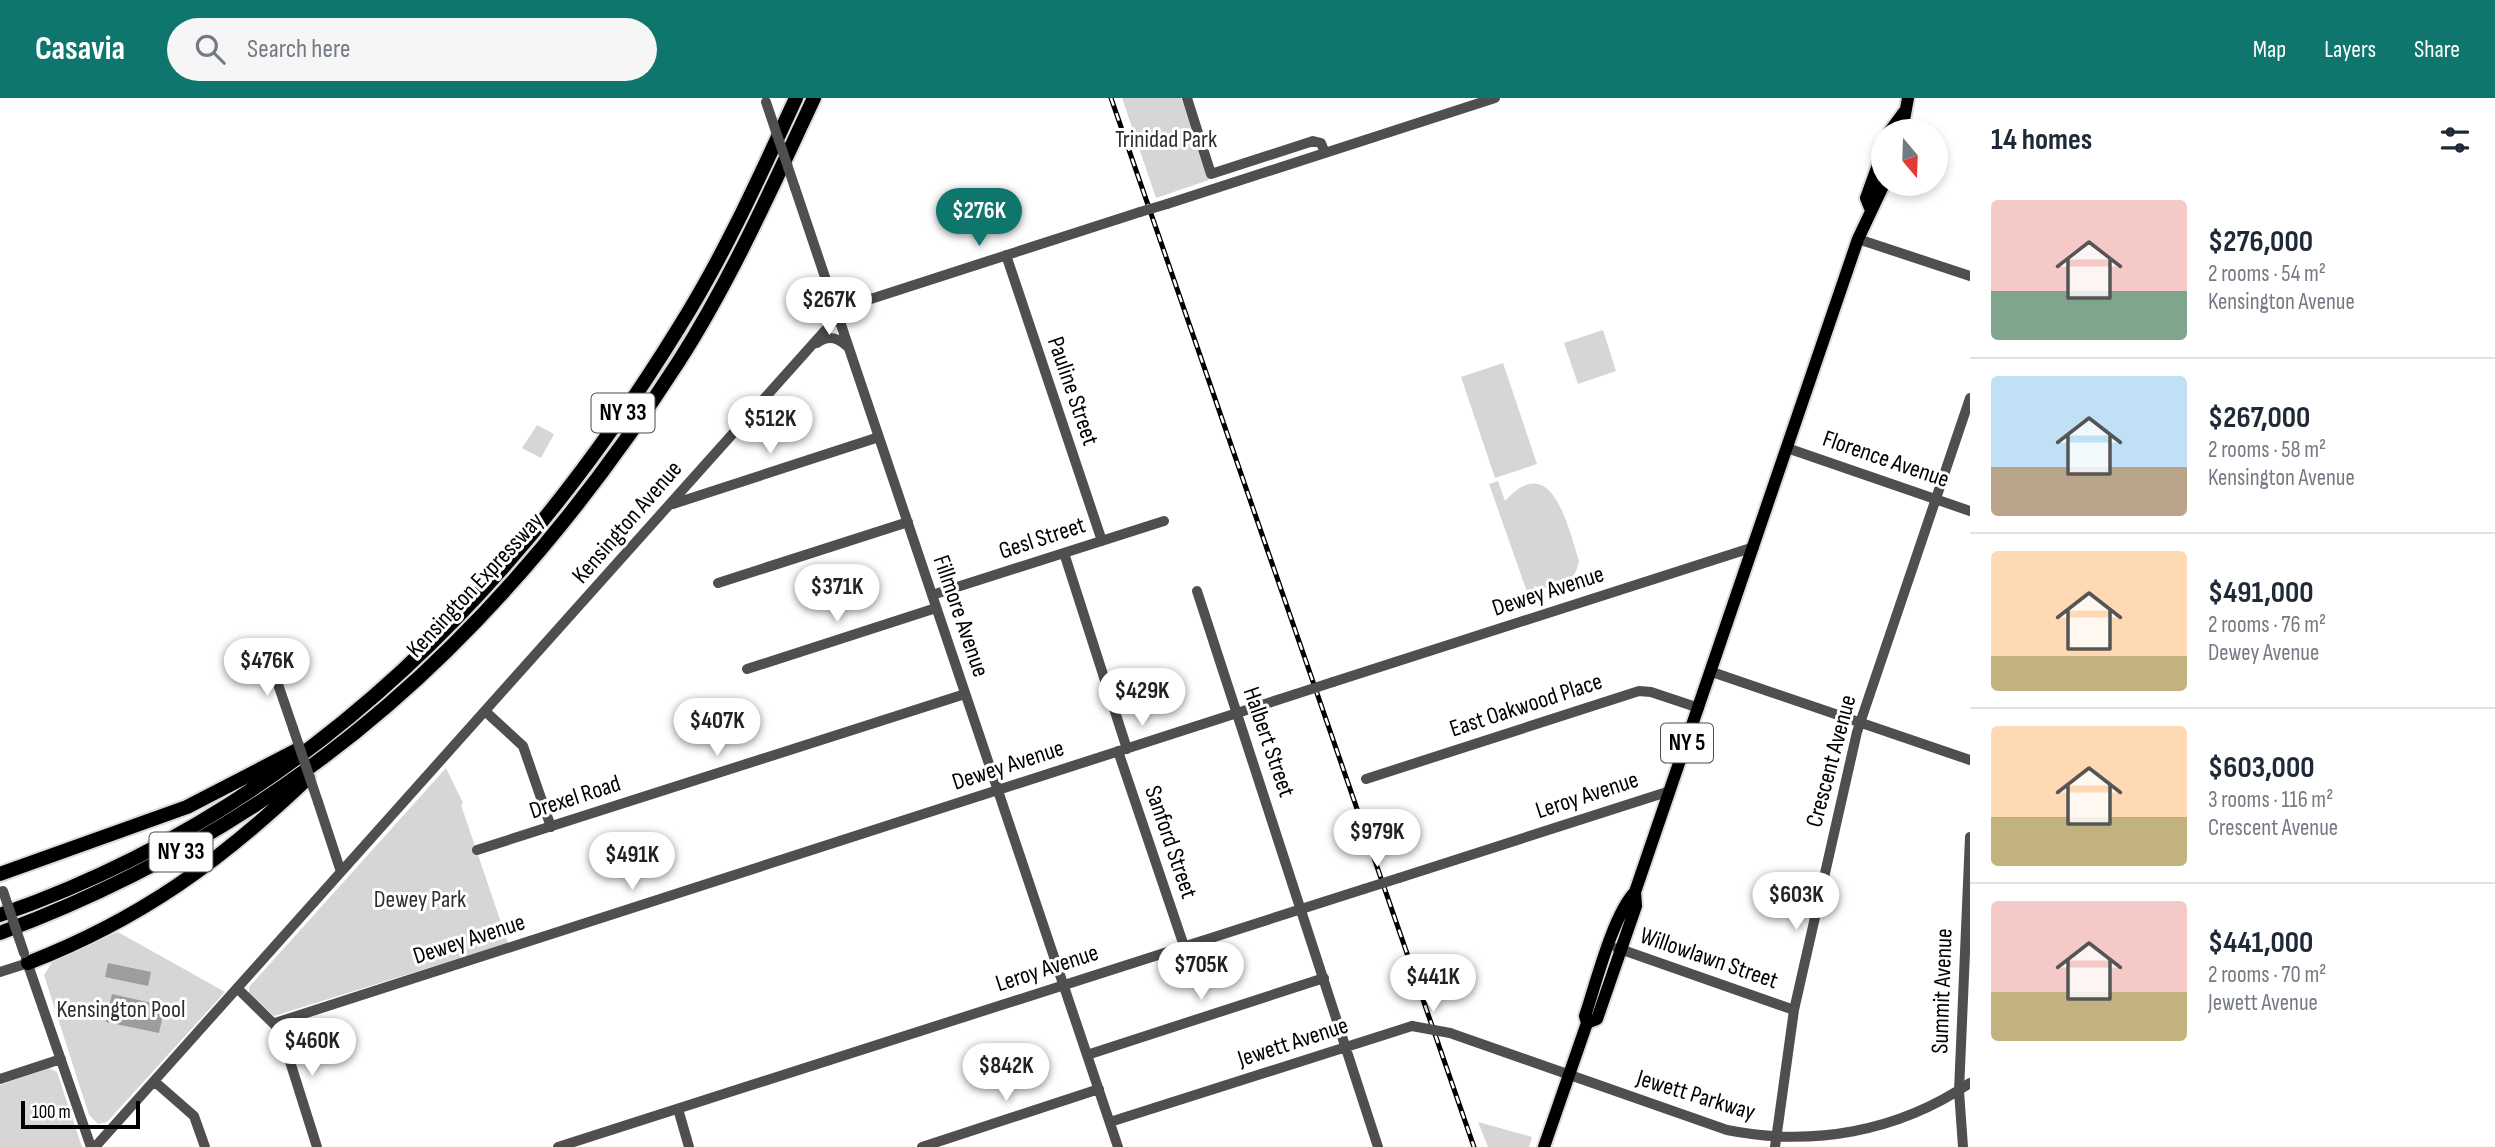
<!DOCTYPE html>
<meta charset="utf-8">
<style>
:root{--surface:#fff;--page:#f6f6f7;--text:#1f2937;--muted:#747a83;--line:#e0e1e3;--accent:#0f766e}
body{margin:0;font-family:"Sofia Sans Condensed",sans-serif;background:var(--page);color:var(--text);height:100vh;display:flex;flex-direction:column;font-size:26px;white-space:nowrap}
*{box-sizing:border-box;margin:0}
p{font-size:23px;color:var(--muted)}
.icon{flex:none;width:38px;height:38px;fill:none;stroke:currentColor;stroke-width:2;stroke-linecap:round;stroke-linejoin:round}
.map{position:relative;flex:1;overflow:hidden}
.drawer{display:flex;flex-direction:column;background:var(--surface);width:525px}
.drawer>*{flex:none}
.needle{width:46px;rotate:161deg}
.controls{position:absolute;left:1871px;top:21px;display:grid;gap:14px}
.controls a{display:grid;place-items:center;width:77px;height:77px;border-radius:50%;background:var(--surface);box-shadow:0 4px 10px #0003;font-size:35px}
.scale{position:absolute;left:21px;bottom:18px;width:119px;box-sizing:border-box;padding-left:7px;border:4px solid #000;border-top:0;font-size:19px;line-height:24px;white-space:nowrap;color:#000;-webkit-text-stroke:5px #fff;paint-order:stroke}
.price{position:absolute;translate:-50% -60px;padding:0 16px;border-radius:24px;background:#fff;color:#222;font-size:23px;line-height:46px;filter:drop-shadow(0 2px 4px #0008)}
.price::after{content:'';position:absolute;left:50%;top:42px;width:21px;height:16px;margin-left:-10px;background:inherit;clip-path:polygon(0 0,100% 0,50% 100%)}
.price.active{background:var(--accent);color:#fff}
ul{padding:0;list-style:none}
li{display:flex;align-items:center;gap:21px;height:175px;padding:0 21px}
li+li{border-top:2px solid var(--line)}
li span{display:grid;place-items:center;flex:none;width:196px;height:140px;border-radius:7px;color:#555}
li>.icon{margin-inline-start:auto}
span .icon{width:84px;height:84px;fill:#fffc;stroke-width:1}
li b{font-size:30px}
h2{display:flex;justify-content:space-between;align-items:center;height:84px;padding:0 21px;font-size:30px}
header{display:flex;align-items:center;gap:42px;box-sizing:border-box;height:98px;padding:0 35px;background:var(--accent);color:#fff}
header strong{font-size:33px}
nav{display:flex;gap:38px;margin-inline-start:auto;font-size:24px}
.search{width:490px;height:63px;background:var(--page);display:flex;align-items:center;gap:18px;box-sizing:border-box;padding:0 24px;border-radius:38px;color:var(--muted);font-size:26px}
main{display:flex;flex:1;min-height:0}
.map>svg:first-child{display:block}
.green{fill:#d6d6d6}
.water{fill:#9d9d9d}
.lines{fill:none;stroke-linecap:round;stroke-linejoin:round}
.major-casing{stroke:#dbdbdb;stroke-width:16}
.highway-casing{stroke:#dbdbdb;stroke-width:18}
.minor{stroke:#4f4f4f;stroke-width:10}
.major{stroke:#000;stroke-width:12}
.highway{stroke:#000;stroke-width:14}
.rail-casing{stroke:#000;stroke-width:5}
.rail{stroke:#fff;stroke-width:2.5;stroke-dasharray:8;stroke-linecap:butt}
.minor-bridge{stroke:#4f4f4f;stroke-width:10}
.labels{text-anchor:middle;dominant-baseline:central;stroke-width:6;stroke-linejoin:round;paint-order:stroke}
.shield{fill:#fff;stroke:#4c4c4c;stroke-width:2}
.shield-label{font-size:23px;font-weight:bold;fill:#000}
.park-label{font-size:24px;fill:#2d2d2d;stroke:#fff}
.street-label{font-size:24px;fill:#000;stroke:#fff}
</style>
<header>
<strong>Casavia</strong>
<div class="search"><svg class="icon" aria-label="search" viewBox="0 0 24 24"><circle cx="10" cy="10" r="6"/><path d="M15 15l6 6"/></svg>Search here</div>
<nav><a>Map</a><a>Layers</a><a>Share</a></nav>
</header>
<main>
<div class="map">
<svg width="1970" height="1049" viewBox="0 0 1970 1049">
<rect width="100%" height="100%" fill="#fff"/>
<!-- green -->
<path class="green" d="M1122,0h59l28,82 -53,18z
M1603,232l13,41 -38,13 -14,-41z
M1503,265l34,101 -42,14 -34,-101z
M537,327l17,9 -13,24 -19,-10z
M1498,383l7,20c47,-52 63,26 74,60 -5,25 -22,31 -45,25l6,18 -8,2 -43,-122z
M446,670l17,35 -2,2 47,138 -234,73 -25,-23v-6z
M118,834l107,60 -118,130 -9,2 -9,-9 -45,-140 9,-14z
M49,970l8,4 25,75h-82v-62z
M1478,1024l54,15 -3,10h-41z"/>
<!-- water -->
<path class="water" d="M108,865l43,9 -3,14 -43,-9z
M112,896l53,12 -6,27 -53,-11z"/>
<g class="lines">
<!-- major casing -->
<g class="major-casing">
<path id="major" d="M1890,33l14,-19
M1902,33l6,-33
M1870,110l-4,-10 17,-47
M1587,925l10,-4 39,-113 -1,-14 223,-653 26,-55
M1544,1049l43,-124 -2,-7c11,-33 28,-101 50,-124"/>
</g>
<!-- highway casing -->
<g class="highway-casing">
<path id="highway" d="M0,776l187,-67 112,-58
M0,817c297,-103 516,-323 678,-586 46,-73 82,-153 118,-231
M0,835c301,-112 507,-305 679,-572 53,-83 93,-174 135,-263
M28,865c113,-44 193,-102 280,-185"/>
</g>
<!-- minor -->
<path class="minor" d="M1187,0l24,76 102,-33 8,2 4,10
M795,90l323,959
M1167,106l328,-106
M1858,141l112,37
M1006,157l96,286
M817,245c12,-9 22,-5 32,5
M1787,350l183,63
M673,406l206,-67
M1064,455l63,196
M718,485l190,-61
M1197,493l181,556
M932,497l232,-74
M269,560l24,70
M747,571l189,-61
M1712,574l258,88
M1333,584l421,-135
M486,614l37,34 28,81
M1118,653l66,195
M1366,681l273,-88 12,1 48,16
M318,704l23,70
M477,752l488,-156
M1399,780l271,-87
M1617,850l177,62
M26,861l65,188
M0,874l28,-9
M237,890l43,42 37,117
M275,925l1021,-329
M1450,935l277,97c85,17 171,2 243,-47
M1087,957l237,-77
M0,981l61,-20
M154,983l40,35 11,31
M678,1011l11,38
M1110,1024l302,-96
M95,1049l751,-840 294,-95
M558,1049l806,-258
M922,1049l177,-58
M1775,1049l19,-137 63,-278 113,-334
M1963,1049l-4,-56 11,-254"/>
<!-- major -->
<use href="#major" class="major"/>
<!-- highway -->
<use href="#highway" class="highway"/>
<!-- rail casing -->
<g class="rail-casing">
<path id="rail" d="M1111,0l363,1049"/>
</g>
<!-- rail -->
<use href="#rail" class="rail"/>
<!-- minor-bridge -->
<path class="minor-bridge" d="M766,4l29,86
M1140,114l27,-8
M1296,596l37,-12
M293,630l25,74
M1364,791l35,-11
M3,793l21,62
M1412,928l38,7"/>
</g>
<g class="labels">
<!-- shield labels -->
<g class="shield">
<rect x="591.5" y="295.5" width="63" height="39" rx="5"/>
<rect x="1661" y="625.5" width="52" height="39" rx="5"/>
<rect x="149.5" y="734.5" width="63" height="39" rx="5"/>
</g>
<g class="shield-label">
<text x="623" y="315">NY 33</text>
<text x="1687" y="645">NY 5</text>
<text x="181" y="754">NY 33</text>
</g>
<!-- park labels -->
<g class="park-label">
<text x="1166" y="41">Trinidad Park</text>
<text x="420" y="801">Dewey Park</text>
<text x="121" y="911">Kensington Pool</text>
</g>
<!-- street labels -->
<g class="street-label">
<text transform="translate(1073 293) rotate(71)">Pauline Street</text>
<text transform="translate(1886 361) rotate(19)">Florence Avenue</text>
<text transform="translate(627 424) rotate(-49)">Kensington Avenue</text>
<text transform="translate(1042 440) rotate(-18)">Gesl Street</text>
<text transform="translate(475 487) rotate(-47)">Kensington Expressway</text>
<text transform="translate(1548 493) rotate(-18)">Dewey Avenue</text>
<text transform="translate(961 518) rotate(71)">Fillmore Avenue</text>
<text transform="translate(1526 607) rotate(-18)">East Oakwood Place</text>
<text transform="translate(1269 644) rotate(71)">Halbert Street</text>
<text transform="translate(1831 663) rotate(-75)">Crescent Avenue</text>
<text transform="translate(1008 667) rotate(-18)">Dewey Avenue</text>
<text transform="translate(1587 697) rotate(-18)">Leroy Avenue</text>
<text transform="translate(575 699) rotate(-18)">Drexel Road</text>
<text transform="translate(1171 744) rotate(71)">Sanford Street</text>
<text transform="translate(469 841) rotate(-18)">Dewey Avenue</text>
<text transform="translate(1709 860) rotate(19)">Willowlawn Street</text>
<text transform="translate(1047 870) rotate(-18)">Leroy Avenue</text>
<text transform="translate(1942 893) rotate(-88)">Summit Avenue</text>
<text transform="translate(1293 944) rotate(-18)">Jewett Avenue</text>
<text transform="translate(1696 997) rotate(17)">Jewett Parkway</text>
</g>
</g>
</svg>
<div class="controls">
<a><svg class="needle" viewBox="-14 -14 28 28"><path d="M0-13l5 13h-10z" fill="#e53935"/><path d="M0 13l5-13h-10z" fill="#747a83"/></svg></a>
</div>
<div class="scale">100 m</div>
<b class="price active" style="left:979px;top:150px">$276K</b>
<b class="price" style="left:829px;top:239px">$267K</b>
<b class="price" style="left:770px;top:358px">$512K</b>
<b class="price" style="left:837px;top:526px">$371K</b>
<b class="price" style="left:267px;top:600px">$476K</b>
<b class="price" style="left:1142px;top:630px">$429K</b>
<b class="price" style="left:717px;top:660px">$407K</b>
<b class="price" style="left:1377px;top:771px">$979K</b>
<b class="price" style="left:632px;top:794px">$491K</b>
<b class="price" style="left:1796px;top:834px">$603K</b>
<b class="price" style="left:1201px;top:904px">$705K</b>
<b class="price" style="left:1433px;top:916px">$441K</b>
<b class="price" style="left:312px;top:980px">$460K</b>
<b class="price" style="left:1006px;top:1005px">$842K</b>
</div>
<section class="drawer">
<h2>14 homes<svg class="icon" aria-label="filters" viewBox="0 0 24 24"><path d="M4 7h16M4 17h16"/><circle cx="9" cy="7" r="2"/><circle cx="15" cy="17" r="2"/></svg></h2>
<ul>
<li><span style="background:linear-gradient(#f6c9c9 65%,#7fa58c 0)"><svg class="icon" aria-label="home" viewBox="0 0 24 24"><path d="M3 11l9-7 9 7M6 9v11h12V9"/></svg></span><div><b>$276,000</b><p>2 rooms · 54 m²</p><p>Kensington Avenue</p></div></li>
<li><span style="background:linear-gradient(#bfe0f5 65%,#b9a48a 0)"><svg class="icon" aria-label="home" viewBox="0 0 24 24"><path d="M3 11l9-7 9 7M6 9v11h12V9"/></svg></span><div><b>$267,000</b><p>2 rooms · 58 m²</p><p>Kensington Avenue</p></div></li>
<li><span style="background:linear-gradient(#ffd9b3 75%,#c2b280 0)"><svg class="icon" aria-label="home" viewBox="0 0 24 24"><path d="M3 11l9-7 9 7M6 9v11h12V9"/></svg></span><div><b>$491,000</b><p>2 rooms · 76 m²</p><p>Dewey Avenue</p></div></li>
<li><span style="background:linear-gradient(#ffd9b3 65%,#c2b280 0)"><svg class="icon" aria-label="home" viewBox="0 0 24 24"><path d="M3 11l9-7 9 7M6 9v11h12V9"/></svg></span><div><b>$603,000</b><p>3 rooms · 116 m²</p><p>Crescent Avenue</p></div></li>
<li><span style="background:linear-gradient(#f6c9c9 65%,#c2b280 0)"><svg class="icon" aria-label="home" viewBox="0 0 24 24"><path d="M3 11l9-7 9 7M6 9v11h12V9"/></svg></span><div><b>$441,000</b><p>2 rooms · 70 m²</p><p>Jewett Avenue</p></div></li>
</ul>
</section>
</main>
